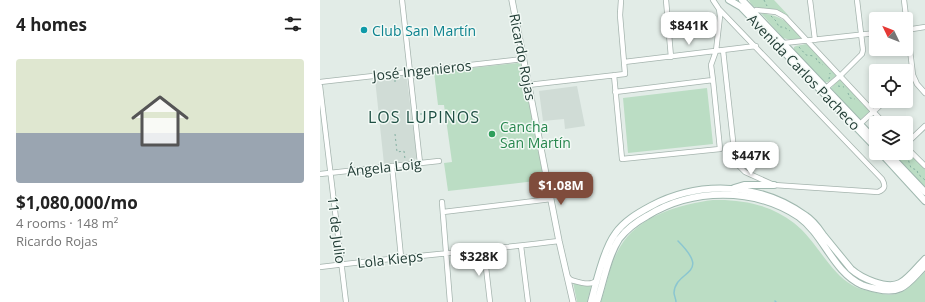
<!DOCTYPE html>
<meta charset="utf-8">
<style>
:root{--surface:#fff;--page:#f2f2f2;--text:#222;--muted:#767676;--accent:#7f4c3c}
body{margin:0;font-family:"Open Sans",sans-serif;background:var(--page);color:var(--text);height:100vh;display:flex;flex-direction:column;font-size:15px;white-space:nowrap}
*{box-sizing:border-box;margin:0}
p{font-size:13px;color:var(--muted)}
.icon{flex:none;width:22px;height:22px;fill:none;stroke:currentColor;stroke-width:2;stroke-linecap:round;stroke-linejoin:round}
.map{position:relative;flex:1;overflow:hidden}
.details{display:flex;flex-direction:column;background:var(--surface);width:320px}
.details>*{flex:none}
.needle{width:26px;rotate:313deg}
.buttons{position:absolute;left:549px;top:12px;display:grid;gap:8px}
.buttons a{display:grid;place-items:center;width:44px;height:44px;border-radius:4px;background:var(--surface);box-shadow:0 2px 6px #0003;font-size:20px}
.price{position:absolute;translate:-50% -34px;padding:0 9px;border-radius:8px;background:#fff;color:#222;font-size:13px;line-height:26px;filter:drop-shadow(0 1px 2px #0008)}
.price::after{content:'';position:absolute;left:50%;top:24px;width:12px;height:9px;margin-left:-6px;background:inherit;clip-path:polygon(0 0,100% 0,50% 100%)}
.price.active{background:var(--accent);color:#fff}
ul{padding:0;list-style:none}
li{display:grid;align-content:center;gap:8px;height:212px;padding:0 16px}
li span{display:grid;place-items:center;height:124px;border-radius:4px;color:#555}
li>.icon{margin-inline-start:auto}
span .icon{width:72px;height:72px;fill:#fffc;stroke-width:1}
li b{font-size:17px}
h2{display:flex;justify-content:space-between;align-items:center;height:48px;padding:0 16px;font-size:17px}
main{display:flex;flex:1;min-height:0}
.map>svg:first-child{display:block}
.built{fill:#d0dcd6}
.green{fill:#bbddc4}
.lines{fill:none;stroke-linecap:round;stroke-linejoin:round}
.stream{stroke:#8bc6d0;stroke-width:1.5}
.minor-casing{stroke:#a5b4ae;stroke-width:6}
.tertiary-casing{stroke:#a5b4ae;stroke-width:7}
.secondary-casing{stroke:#a0b8af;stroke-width:8}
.path{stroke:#83afa1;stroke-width:1;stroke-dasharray:2 3;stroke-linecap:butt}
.minor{stroke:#fff;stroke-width:4.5}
.tertiary{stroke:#fff;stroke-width:5.5}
.secondary{stroke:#fff;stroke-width:6}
.culture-dot{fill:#0f9aa8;stroke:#f2f9f5;stroke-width:1.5}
.leisure-dot{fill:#2e9e5b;stroke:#f2f9f5;stroke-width:1.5}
.labels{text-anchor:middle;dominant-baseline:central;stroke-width:3;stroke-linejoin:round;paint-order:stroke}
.culture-label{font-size:14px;fill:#0d838f;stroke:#f2f9f5;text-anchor:start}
.street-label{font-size:14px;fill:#223d36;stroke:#f2f9f5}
.leisure-label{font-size:14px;fill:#27864d;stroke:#f2f9f5;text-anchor:start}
.quarter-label{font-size:16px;letter-spacing:1px;fill:#1e4f43;stroke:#f2f9f5}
</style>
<main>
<section class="details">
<h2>4 homes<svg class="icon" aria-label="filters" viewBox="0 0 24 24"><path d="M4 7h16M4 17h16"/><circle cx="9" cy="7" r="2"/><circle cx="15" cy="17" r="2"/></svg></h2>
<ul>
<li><span style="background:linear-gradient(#dfe7d0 60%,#9aa5b1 0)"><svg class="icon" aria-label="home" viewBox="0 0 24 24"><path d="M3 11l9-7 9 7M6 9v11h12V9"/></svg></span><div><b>$1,080,000/mo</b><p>4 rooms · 148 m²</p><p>Ricardo Rojas</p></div></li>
</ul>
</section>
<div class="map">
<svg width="605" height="302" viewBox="0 0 605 302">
<rect width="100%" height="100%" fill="#e2ece7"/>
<!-- built -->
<path class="built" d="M83,76l3,1 1,3 10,78 -4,3 -29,3 -9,-85z
M257,86l8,40 -20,3 -1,-10 -21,2 -4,-30z"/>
<!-- green -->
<path class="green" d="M429,0h25l15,16c-4,-1 -8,-4 -12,-5 -11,-2 -23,1 -28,-11z
M441,13c20,3 28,8 40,25l-10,2 -8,-2z
M486,44l2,1 27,28 1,3 -8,6h-4l-30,-32v-3l2,-1z
M198,63l3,1 1,3 22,113 -96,11 -4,-28 8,-1 -8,-57h-6l-4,-33z
M520,79l30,32 -10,9 -29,-32z
M387,88l6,56 -85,9 -5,-55z
M586,149l19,19v21l-27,-29v-5l2,-2h6z
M393,200c29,-1 58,5 81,23 22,17 36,50 58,62 6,4 14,5 21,7 28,8 33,-2 52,-20v30h-324c6,-18 9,-38 19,-55 18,-31 60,-43 93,-47z
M253,282l18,4 -4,16h-10z"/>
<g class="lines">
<!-- stream -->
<path class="stream" d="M455,301l1,1
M356,302c0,-3 -2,-7 -2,-9 1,-24 39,-17 4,-52"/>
<!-- minor casing -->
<g class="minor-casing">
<path id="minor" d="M82,0l18,163
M346,0l5,57
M393,0l6,9 163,170c4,7 3,10 -4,13l-104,-7 -29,-13 -8,-8 -2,-5 -12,-109
M490,0l5,40
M584,0l9,75 -7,6
M434,12l2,-2 20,2 9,5 99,106
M586,30l19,-3
M464,43l92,-10
M304,62l132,-16
M294,75l8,84 98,-10 -7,-69 -98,12
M593,75l4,9 8,9
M393,80l-2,-15 5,-14 4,-35 -1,-7
M0,82l203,-23
M208,85l97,-11 -5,-59 1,-15
M0,86l26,216
M506,88l14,-12 22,-22 1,-4 -6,-50
M540,124l25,-23
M586,144l19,-18
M586,147l19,19
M72,166l9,91
M0,174l119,-13
M122,202l8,100
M123,212l108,-13
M201,246l7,56
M164,250l6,52
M0,267c80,-10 159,-16 239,-26
M248,277l3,3c8,2 20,7 26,0"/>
</g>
<!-- tertiary casing -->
<g class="tertiary-casing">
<path id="tertiary" d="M192,0l47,241 14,61"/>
</g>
<!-- secondary casing -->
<g class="secondary-casing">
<path id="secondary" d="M409,0l12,7 135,141
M422,0l134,141
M561,153l44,48
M568,153l37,39
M414,188l10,-3h30
M271,302c5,-19 13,-53 24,-68 9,-13 23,-21 36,-28 49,-26 110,-23 155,10 8,5 13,13 18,20 9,11 18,22 27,33 10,9 36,21 49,14 9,-5 17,-16 25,-24
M277,302c6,-19 11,-46 22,-63 7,-9 17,-17 28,-23 45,-28 107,-29 152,1 25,18 34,55 63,68 5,2 10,3 15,4 26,6 31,-6 48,-23"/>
</g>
<!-- path -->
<path class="path" d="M444,0l3,6
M451,16l5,5 3,6h5l6,4
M479,47l7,8 8,1
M496,58l1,3 6,4
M509,79l1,-6
M75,80v4
M518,86l6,1
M528,93l2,5 5,1
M100,114h4
M75,134l2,18 7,-1
M84,151l1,8
M552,152l5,5
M587,156l4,12 6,2 1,4 7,6"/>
<!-- minor -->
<use href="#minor" class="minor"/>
<!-- tertiary -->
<use href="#tertiary" class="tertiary"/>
<!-- secondary -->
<use href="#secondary" class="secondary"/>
</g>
<!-- markers -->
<circle class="culture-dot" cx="44" cy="30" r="4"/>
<circle class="leisure-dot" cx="172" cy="134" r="4"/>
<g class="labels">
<!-- culture labels -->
<g class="culture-label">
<text x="52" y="30">Club San Martín</text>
</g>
<!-- street labels -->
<g class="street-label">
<text transform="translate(203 57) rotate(79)">Ricardo Rojas</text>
<text transform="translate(102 70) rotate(-6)">José Ingenieros</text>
<text transform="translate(484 72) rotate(46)">Avenida Carlos Pacheco</text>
<text transform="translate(64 167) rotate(-6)">Ángela Loig</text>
<text transform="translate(17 230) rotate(83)">11 de Julio</text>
<text transform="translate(70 259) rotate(-6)">Lola Kieps</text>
</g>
<!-- leisure labels -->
<g class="leisure-label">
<text x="180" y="126">Cancha<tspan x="180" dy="16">San Martín</tspan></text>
</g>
<!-- quarter labels -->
<g class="quarter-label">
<text x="104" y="117">LOS LUPINOS</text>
</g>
</g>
</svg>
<div class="buttons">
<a><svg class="needle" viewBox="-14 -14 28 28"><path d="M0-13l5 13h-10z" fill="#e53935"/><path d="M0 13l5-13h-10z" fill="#767676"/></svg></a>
<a><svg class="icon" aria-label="locate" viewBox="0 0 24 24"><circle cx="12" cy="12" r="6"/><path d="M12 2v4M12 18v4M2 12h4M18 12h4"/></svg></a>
<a><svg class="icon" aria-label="layers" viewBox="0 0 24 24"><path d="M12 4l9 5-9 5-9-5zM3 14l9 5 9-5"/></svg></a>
</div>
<b class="price" style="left:369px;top:46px">$841K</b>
<b class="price" style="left:431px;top:176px">$447K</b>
<b class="price active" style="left:241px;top:206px">$1.08M</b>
<b class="price" style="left:159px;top:277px">$328K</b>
</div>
</main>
